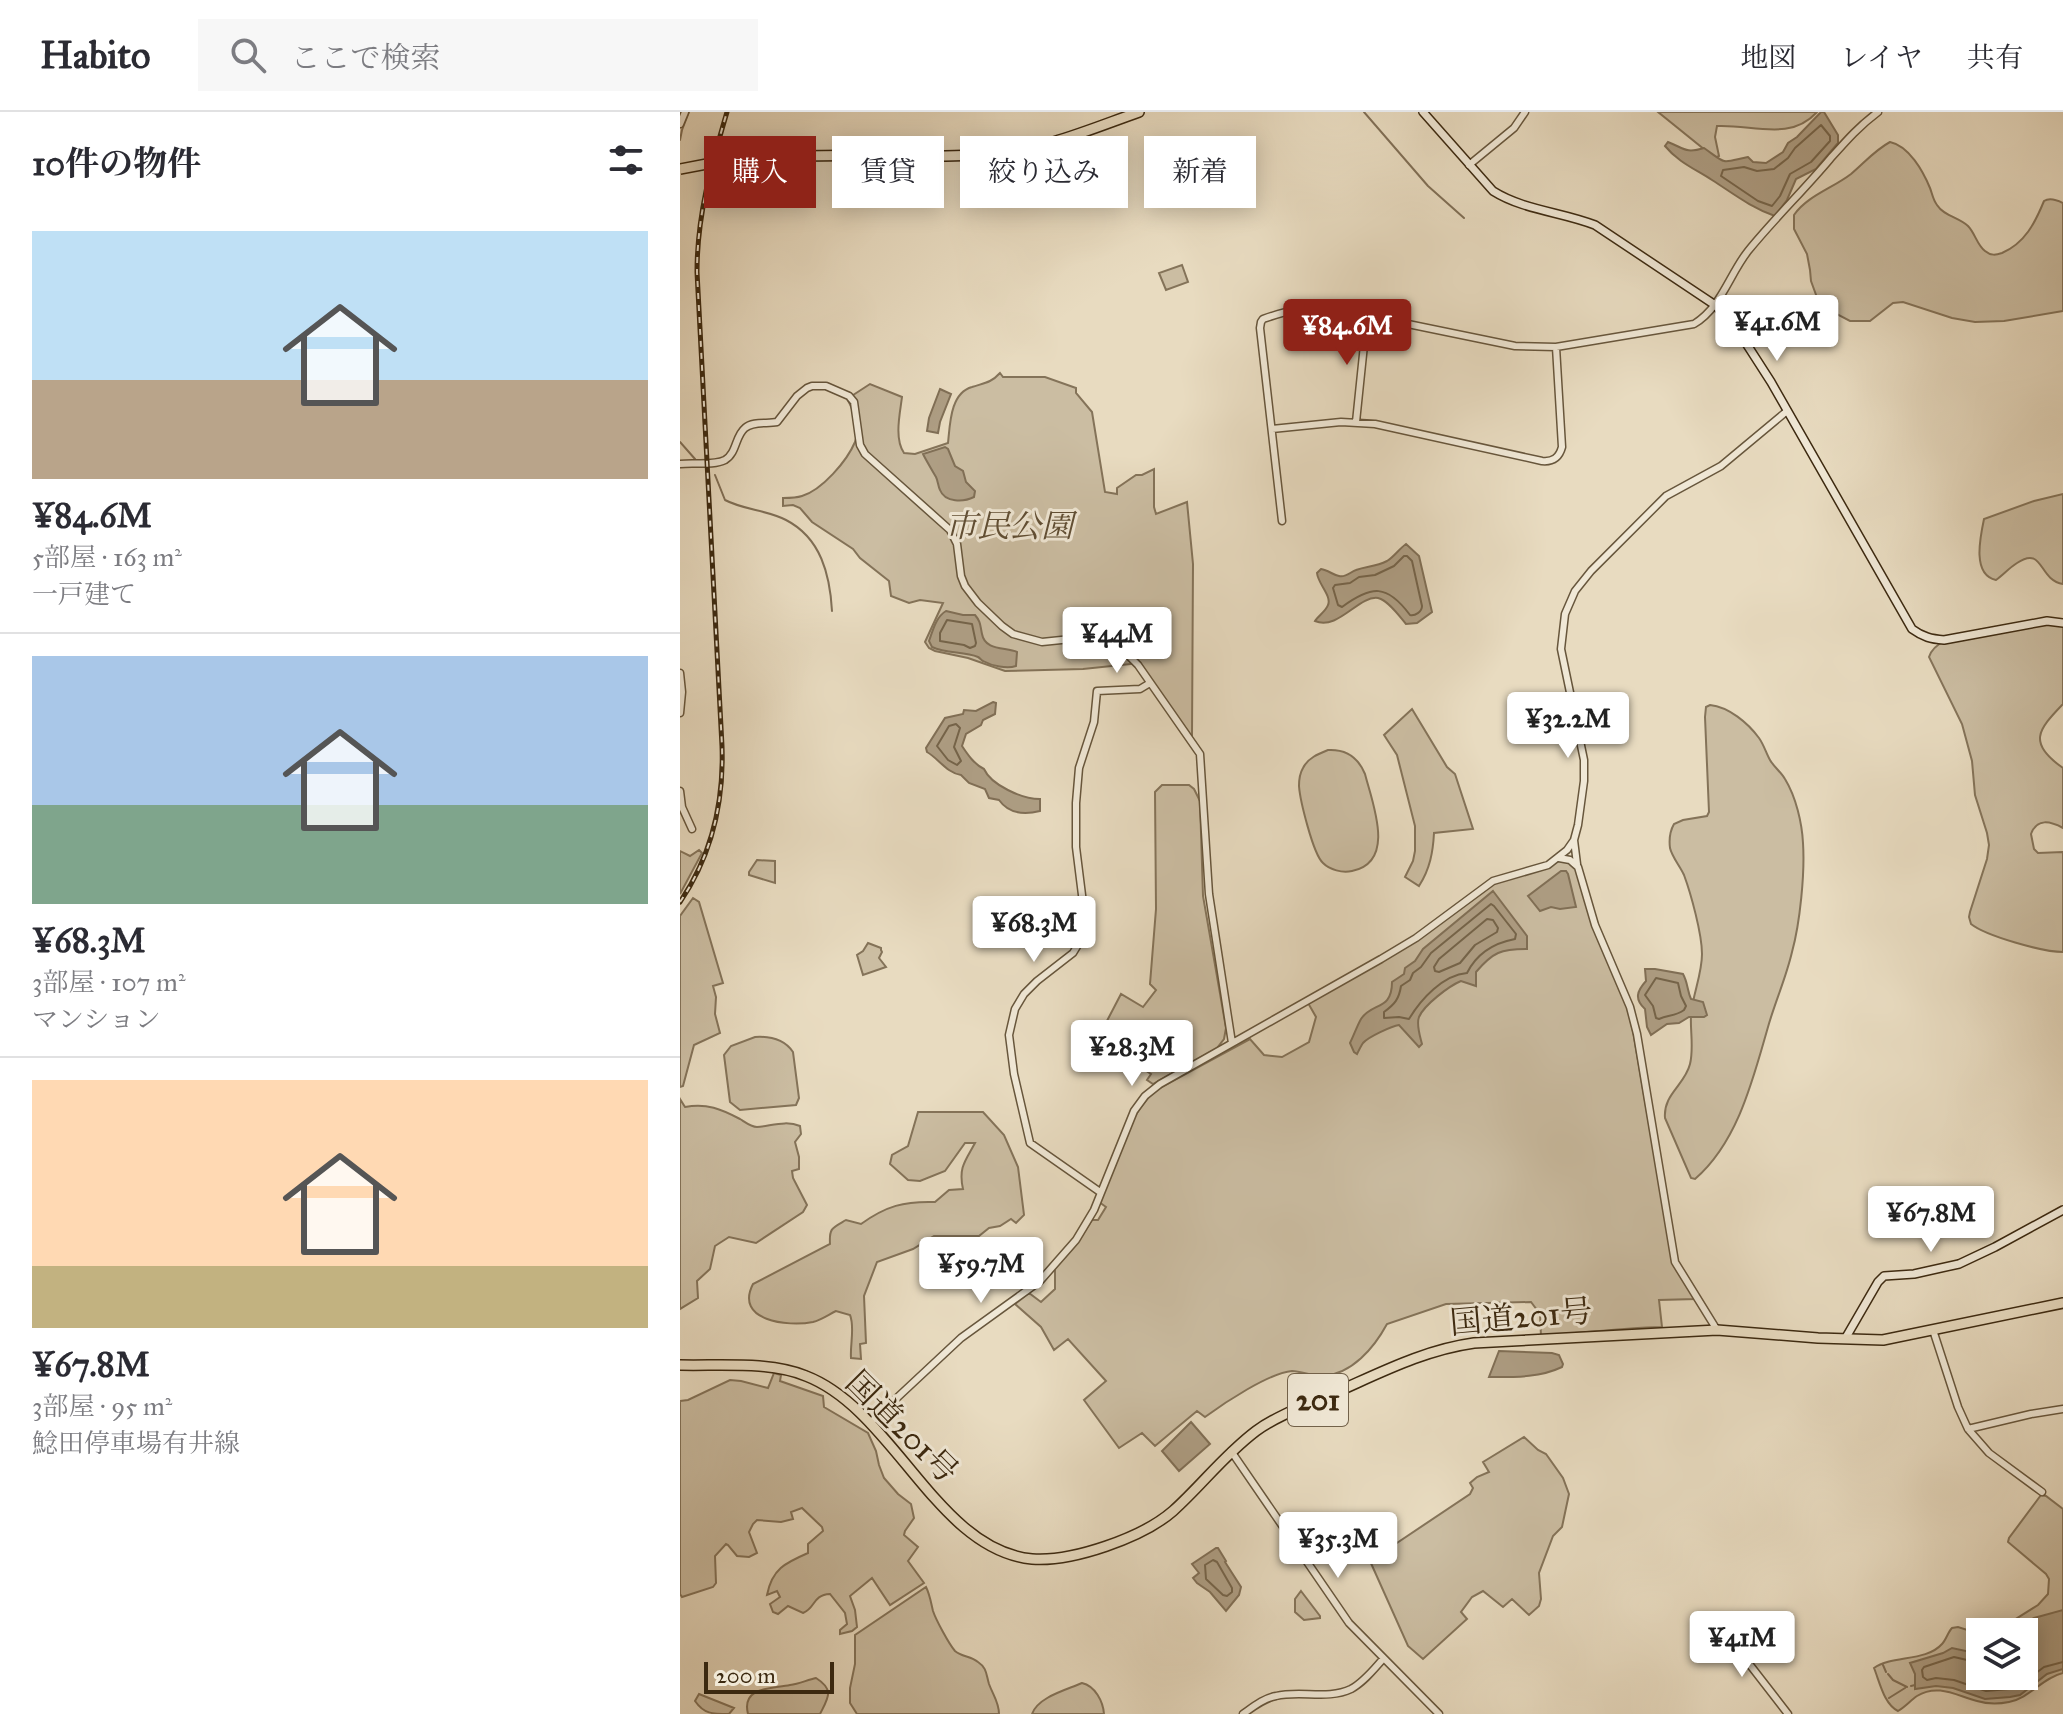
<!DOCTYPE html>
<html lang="ja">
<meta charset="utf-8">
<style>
:root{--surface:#fff;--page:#f7f7f7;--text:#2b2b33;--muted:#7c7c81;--line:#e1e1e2;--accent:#8f2418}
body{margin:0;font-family:"IM FELL Great Primer","Noto Serif JP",serif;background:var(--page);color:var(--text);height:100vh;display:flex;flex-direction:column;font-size:30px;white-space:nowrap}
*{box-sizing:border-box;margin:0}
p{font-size:26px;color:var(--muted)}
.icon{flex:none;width:44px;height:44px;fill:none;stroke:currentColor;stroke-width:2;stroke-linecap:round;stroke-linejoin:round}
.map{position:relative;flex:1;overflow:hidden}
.sheet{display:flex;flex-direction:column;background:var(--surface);width:680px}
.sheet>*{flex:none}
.hud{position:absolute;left:24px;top:24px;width:760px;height:72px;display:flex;gap:16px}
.fabs{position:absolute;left:1286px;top:1506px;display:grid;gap:16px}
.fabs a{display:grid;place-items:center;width:72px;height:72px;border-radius:0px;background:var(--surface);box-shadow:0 4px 20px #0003;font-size:40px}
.scale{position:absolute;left:24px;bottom:20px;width:130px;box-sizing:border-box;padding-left:8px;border:4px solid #3c2910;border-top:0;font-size:22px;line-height:28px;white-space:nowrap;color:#3c2910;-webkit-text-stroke:6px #f0e8d6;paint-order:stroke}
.price{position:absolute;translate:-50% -68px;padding:0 18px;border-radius:8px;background:#fff;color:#222;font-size:26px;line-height:52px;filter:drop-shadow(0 2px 4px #0008)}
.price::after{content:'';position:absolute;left:50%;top:48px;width:24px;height:18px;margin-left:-12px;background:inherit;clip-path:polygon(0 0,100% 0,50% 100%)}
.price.selected{background:var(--accent);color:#fff}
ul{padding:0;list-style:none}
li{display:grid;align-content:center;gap:16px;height:424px;padding:0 32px}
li+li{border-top:2px solid var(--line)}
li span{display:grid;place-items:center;height:248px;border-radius:0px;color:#555}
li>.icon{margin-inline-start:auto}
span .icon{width:144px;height:144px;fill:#fffc;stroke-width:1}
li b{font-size:34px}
h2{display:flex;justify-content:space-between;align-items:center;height:96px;padding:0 32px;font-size:34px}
.chip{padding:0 28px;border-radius:0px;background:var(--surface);box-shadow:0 4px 20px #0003;font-size:28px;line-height:72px}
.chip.selected{background:var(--accent);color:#fff}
header{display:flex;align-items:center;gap:48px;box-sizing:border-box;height:112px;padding:0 40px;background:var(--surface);border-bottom:2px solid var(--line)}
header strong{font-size:38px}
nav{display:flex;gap:44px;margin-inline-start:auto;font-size:28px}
.search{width:560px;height:72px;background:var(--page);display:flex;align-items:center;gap:20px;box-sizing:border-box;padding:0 28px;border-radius:0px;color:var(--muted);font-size:30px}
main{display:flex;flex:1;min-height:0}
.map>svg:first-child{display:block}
.green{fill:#cbbda2;stroke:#847359;stroke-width:2}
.water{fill:#ae9e84;stroke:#806f56;stroke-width:2}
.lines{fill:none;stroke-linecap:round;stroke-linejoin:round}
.shore{stroke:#75644a;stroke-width:2}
.stream{stroke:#806f56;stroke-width:2}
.tertiary-casing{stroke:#67563c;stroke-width:9}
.secondary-casing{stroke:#3c2910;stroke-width:10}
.trunk-casing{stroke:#3c2910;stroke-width:12}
.tertiary{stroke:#f0e8d6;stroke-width:6}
.secondary{stroke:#f0e8d6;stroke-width:7}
.trunk{stroke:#e8dbc0;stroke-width:9}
.rail-casing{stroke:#3c2910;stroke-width:5}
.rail{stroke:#f0e8d6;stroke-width:2;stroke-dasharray:6;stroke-linecap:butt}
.trunk-bridge-casing{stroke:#3c2910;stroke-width:12;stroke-linecap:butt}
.trunk-bridge{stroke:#e8dbc0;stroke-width:9}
.labels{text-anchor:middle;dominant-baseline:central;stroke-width:6;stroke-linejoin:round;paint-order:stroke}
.shield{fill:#f0e8d6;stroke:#72624b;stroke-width:2}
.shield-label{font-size:30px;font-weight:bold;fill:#3c2910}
.park-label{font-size:32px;font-style:italic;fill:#604e34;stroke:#f0e8d6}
.street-label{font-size:32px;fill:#3c2910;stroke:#f0e8d6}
</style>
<header>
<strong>Habito</strong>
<div class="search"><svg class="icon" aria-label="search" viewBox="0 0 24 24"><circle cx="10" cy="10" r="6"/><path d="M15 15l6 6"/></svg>ここで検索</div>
<nav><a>地図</a><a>レイヤ</a><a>共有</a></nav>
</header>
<main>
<section class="sheet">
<h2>10件の物件<svg class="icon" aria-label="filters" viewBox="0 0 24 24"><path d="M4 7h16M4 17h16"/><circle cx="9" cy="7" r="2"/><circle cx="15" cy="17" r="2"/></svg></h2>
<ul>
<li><span style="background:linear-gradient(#bfe0f5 60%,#b9a48a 0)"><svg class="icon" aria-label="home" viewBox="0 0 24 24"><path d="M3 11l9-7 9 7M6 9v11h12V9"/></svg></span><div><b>¥84.6M</b><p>5部屋 · 163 m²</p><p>一戸建て</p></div></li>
<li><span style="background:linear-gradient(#a9c7e8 60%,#7fa58c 0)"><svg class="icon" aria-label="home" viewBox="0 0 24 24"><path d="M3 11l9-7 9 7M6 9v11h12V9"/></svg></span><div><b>¥68.3M</b><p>3部屋 · 107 m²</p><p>マンション</p></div></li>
<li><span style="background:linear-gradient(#ffd9b3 75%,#c2b280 0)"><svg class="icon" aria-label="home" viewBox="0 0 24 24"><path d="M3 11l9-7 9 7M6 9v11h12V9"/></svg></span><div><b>¥67.8M</b><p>3部屋 · 95 m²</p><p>鯰田停車場有井線</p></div></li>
</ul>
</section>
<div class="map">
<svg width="1383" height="1602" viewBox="0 0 1383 1602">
<rect width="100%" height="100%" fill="#e8dbc0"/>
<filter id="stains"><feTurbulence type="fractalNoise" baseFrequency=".0025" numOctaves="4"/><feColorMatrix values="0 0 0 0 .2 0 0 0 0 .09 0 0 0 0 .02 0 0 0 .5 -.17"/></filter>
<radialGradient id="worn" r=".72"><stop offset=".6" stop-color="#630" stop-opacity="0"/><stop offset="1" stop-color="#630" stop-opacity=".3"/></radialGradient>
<!-- green -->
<path class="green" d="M978,0h159c-27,30 -65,12 -100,14l-2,11 4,19 -4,2z
M1210,30c19,4 33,29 40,46 2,5 3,12 7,17 7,11 21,12 31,21 7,7 9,19 17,25 6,5 11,4 17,2 23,-10 33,-30 42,-52 6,-4 13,-1 19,2v108l-59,10 -29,1 -23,-4 -49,-16 -10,1 -23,18h-20l-25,-13 -6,-5 -8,-22 -1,-11 -3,-16 -13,-25v-14c13,-19 39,-27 57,-41 13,-11 24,-24 39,-32z
M502,153l6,17 -22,8 -7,-17z
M320,261l3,4h42l31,11v5l16,19 13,80 12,2v-6l19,-13h6l12,-6v38l2,7 31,-12 6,62 -1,171h-3l-49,-72 -57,6 -78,2 -37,-13 -33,-7 -6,-3 -4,-6 18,-39 -23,-3 -11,3 -18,-7 -2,-15 -29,-23 -7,-9 -41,-27 -12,-14 -7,-3 -10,1v-8c6,0 13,0 19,-2 20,-6 45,-35 53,-54 5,-11 -1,-32 -8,-43l23,-15 32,13c-2,16 -8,42 2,56l11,1 33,-11c2,-18 2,-50 24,-56 12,-4 19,-4 28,-14z
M1383,382v90c-25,-4 -19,-39 -46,-21 -8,5 -14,12 -21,17 -24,-5 -16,-42 -12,-61l50,-18z
M1383,511v81c-25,26 -36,39 0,64v60c-13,-7 -26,-10 -32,6l3,15 4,4 25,-1v100c-20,0 -77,-16 -92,-28l-2,-7 1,-5 17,-53 2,-14 -2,-12 -12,-38 -3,-34 -10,-37 -33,-67c9,-32 105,-33 134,-34z
M1030,593c19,2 38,18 49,33 5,7 7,15 11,22 4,7 11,12 15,19 11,18 17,44 18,64 2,30 -3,80 -11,109 -6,26 -17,50 -24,75 -15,52 -30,115 -73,152l-4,-1 -26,-60c-2,-24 20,-33 25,-54 4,-16 0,-33 1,-50 2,-20 11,-40 11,-60 0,-20 -11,-60 -18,-79 -4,-9 -12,-18 -14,-27 -1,-8 0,-17 4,-24l9,-4 24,-4 2,-4 -4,-95 1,-10z
M732,597l35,58 8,7 18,55 -39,4c-1,19 -4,36 -15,53l-14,-9 8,-16 2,-10v-25l-18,-71 -13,-20z
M648,638c18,-1 30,7 37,24 7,28 32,88 -13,97 -10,2 -22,-1 -29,-8 -10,-9 -23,-63 -24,-77 0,-6 1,-13 4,-18 5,-10 15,-14 25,-18z
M482,673h27l5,4 6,12 3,95 23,132 -2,11 -7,9 -64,36 -6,-4 4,-6 -54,-34 24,-46 22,13 13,-17 -6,-6 6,-75 -1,-117z
M19,738l3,3 -22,41v-43l10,5z
M77,748l18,1v22l-26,-8v-3z
M878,748l11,2 7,6 16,57 35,82 6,24 40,233 22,35 -36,1 3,27c-41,1 -81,6 -121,9l-1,-22 -9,-12 -85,2 -59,20c-13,24 -35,50 -64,52 -10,1 -21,-5 -31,-5 -23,2 -68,32 -87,46l-8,-6 -42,35 -13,-13 -23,15 -35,-48 22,-19 -38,-42 -14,11 -13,-23 -26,-23 14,-11 12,9 14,-13v-21l24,-28 13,-20h6l8,-13 -7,-5c14,-36 28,-87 57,-112l94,-51 14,16 18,2 27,-15 7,-25 -8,-14 77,-43 107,-75c22,-11 45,-10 66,-25z
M13,786l6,4 24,81 -10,3 3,11 -1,17 5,19 -26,12 -11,41 -3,1v-171z
M188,831l13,5v2l1,2 -3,6 7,9 -23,8 -6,-20 6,-4z
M75,925c15,-1 29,2 38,15l6,46 -3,7 -56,5 -10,-8 -6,-47 7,-9z
M0,987l5,8c22,-4 36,2 55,12 5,3 11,8 17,8 14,-1 29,-7 43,-1l1,8 -6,8 4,15v12l-7,2 1,7 14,27 -4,7 -47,31 -27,-6 -14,9 -5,23 -13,12 1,17 -18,11z
M238,1000h65l21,23 14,32 6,48 -8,8 -5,-4 -11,7 -11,2 -10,8h-45l-21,13 -36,13 -13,34 2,47 -6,1 1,15 -10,-1c-1,-14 4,-31 -1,-43l-14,-4c-8,4 -15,9 -23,11 -25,5 -79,-1 -60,-38l77,-40c-1,-16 2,-16 16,-24l15,4c25,-18 43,-23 74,-22l14,-12 14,-1c-5,-22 3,-29 12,-46h-10l-20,28 -25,10 -12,-1 -18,-16 2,-9 16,-9z
M94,1261l7,2 -1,6 43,15 1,11 44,26 8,18 3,14 5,13 14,16 13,10 3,14 -9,13 -1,4 14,12 -10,14 16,22 -34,22 -18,-27 -22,18 5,14 2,17 -5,4 -12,3v-4l7,-6 -2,-11 -15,-19c-18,1 -14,14 -27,19l-15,-7 -10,8 -5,-2 -3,-8 10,-7 -3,-6 -10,4c5,-26 18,-32 41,-42v-9l15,-13 -1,-4 -20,-19 -11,4 2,7 -12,3 -24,-2 -4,4 -4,8 8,21 -8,4 -12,-1 -9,-11 -2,-1 -11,12 1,27 -3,4 -31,10 -2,-3v-193l8,-1 42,-20 11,1 27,7z
M844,1325l14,13 8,4 17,24 6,16 -7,33 -9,9 -14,37 2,26 -2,7 -10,9 -17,-16 -9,8 -20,-16 -11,6 -11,15 6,7 -44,40 -15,-13 -38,-85 100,-67 3,-6 -3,-5 7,-6 12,-5 -6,-10z
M1361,1383l5,1 17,13v164c-21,5 -33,25 -54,29 -10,2 -22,2 -32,-1 -20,-5 -39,-18 -60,-5 -6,4 -12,11 -19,15 -14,-7 -18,-28 -24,-43 18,-13 52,-6 68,-24 4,-4 6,-12 10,-16l6,-1 22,7v42h44v-44h-29l43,-27 10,-11 1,-15 -3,-5 -38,-32 1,-4z
M246,1475c4,8 5,16 7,24 3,9 16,33 22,40 7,6 16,5 23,11 9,6 8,12 11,22 4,11 10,18 10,30h-142l-7,-11v-15l5,-24v-29z
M621,1479l19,25v2l-16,2 -9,-8v-13z
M136,1566c19,12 12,20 4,36h-72c-7,-28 24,-25 42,-29 9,-1 17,-5 26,-7z
M402,1571c13,3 21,18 22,31h-72c6,-17 34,-24 50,-31z
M19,1582l35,14 -5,6c-17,0 -25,0 -34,-13z"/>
<!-- water -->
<path class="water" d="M1141,0h3l14,23v8l-22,26 -20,10 -9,21 -12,16c-25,-9 -41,-22 -63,-36 -17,-11 -34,-18 -47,-34l3,-4c16,6 17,12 36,6 24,17 16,15 44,9l5,5 13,1 17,-11 5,-9 9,-6z
M260,277l11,5 -11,28 -2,11 -11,-2 2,-13z
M265,335l3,2 7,17 8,5 3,11 9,9 -1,6c-10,5 -29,6 -34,-7 -2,-4 -2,-9 -4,-13 -4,-7 -9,-15 -13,-23z
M726,432l13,12 13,56 -15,11 -11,1c-6,-7 -18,-24 -28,-26 -19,-3 -40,33 -63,23 3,-5 11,-10 13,-16 4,-9 -10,-21 -11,-32l4,-4c7,1 12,6 18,7 7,2 11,-4 17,-6 11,-4 19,-3 31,-9 7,-4 12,-12 19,-17z
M266,499l17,4h12c6,7 5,10 7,19 3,17 24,13 35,18l-1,14c-9,3 -24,0 -33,-5 -2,-1 -3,-3 -5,-4 -14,-6 -31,-3 -46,-10l-3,-6c4,-11 7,-24 17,-30z
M313,590l3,1 -1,11 -12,6 -2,5 -15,9 -4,12c6,9 12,18 22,23 7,16 38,30 56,30v12c-16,4 -31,3 -41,-11l-10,-2 -4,-9 -16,-6 -8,-8c-14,-2 -22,-16 -34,-23l-1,-4 19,-30 18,-4 1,-4 12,1z
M881,759h5l2,3 8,33 -16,2 -9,-2 -11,4 -12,-15z
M813,779l34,45v13c-26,0 -34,3 -51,23v14l-15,-5c-12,5 -37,24 -42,36 -3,8 1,19 3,27l-3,3 -20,-22c-7,1 -31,12 -36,18 -2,3 -4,7 -6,11l-3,-2 -4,-9c4,-8 7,-17 11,-24 11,-17 31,-8 31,-37l12,-8 1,-6 10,-7 8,-12z
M965,857h10l28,5c5,9 4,16 8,25l12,3 4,13 -3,2h-15l-10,6 -12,1 -16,11 -4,-8 -2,-18c-11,-10 -8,-18 1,-28z
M819,1239l53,2 7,2 4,9 -1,3c-23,11 -48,10 -73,10z
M511,1310l19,22 -31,27 -17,-20z
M536,1436h2l8,13 -1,1 16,25 -2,8 -13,16 -16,-19 -13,-9 -4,-5 6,-5 -7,-9z
M1383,1498v59l-16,5 -27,21 -10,2 -25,2 -32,-11 -17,-2 -21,3v-15l-5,-11 33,-10 9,-5 28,6v22h44v-44h-15l25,-14z"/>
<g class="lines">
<!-- shore -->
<path class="shore" d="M1141,13l9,11v5l-19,21 -21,12 -10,22 -8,10 -14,-5 -37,-25 2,-6 21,-3 13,4 17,-2 14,-11 7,-10z
M724,444h3l5,5 10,45c0,6 -7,10 -12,9 -23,-31 -38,-30 -68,-8l-4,-2 -5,-17 2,-3 15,-2 9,-6 16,-2 19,-9z
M267,508l25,4 4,19 -1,3 -5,2 -6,-3 -24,-4v-8z
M276,612l4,4 -6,19 7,14 -4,4 -9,-5 -11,-14 12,-20z
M811,792l3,2 22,28 -1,5c-21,4 -38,14 -48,34 -24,2 -46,26 -58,46l-10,-2 -15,1v-6c11,-8 15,-13 17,-26l9,-6 3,-7 8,-6 10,-14z
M807,807l6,1 5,8 -1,4 -22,13 -15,18 -21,9 -4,-1 -1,-4 5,-8z
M976,866l22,5 3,13 5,10 -2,4c-8,6 -16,5 -25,9l-3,-1 -3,-12 -8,-11z
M533,1448l4,2 15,26v4l-5,4 -4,-1 -17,-16 -1,-14z
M1300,1551l-26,-6 -30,10 -2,3 1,7 4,3 9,-2 18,2 32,11 23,-2 8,-2 27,-20 19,-5"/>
<!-- stream -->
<path class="stream" d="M684,0l64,74 36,32
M0,28l2,-10 7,-18
M0,330l15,17
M35,363l10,25c19,10 42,10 61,20 35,18 44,55 46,91
M1203,1553l3,7
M1208,1562l5,6 14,7
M1231,1574l4,-1
M1209,1586l16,-10"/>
<!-- tertiary casing -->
<g class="tertiary-casing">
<path id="tertiary" d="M0,12l5,-12
M789,53l45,-37 11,-16
M676,310l11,-106
M592,317l69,-7 34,2 167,37c11,1 17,-3 20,-14l-6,-100
M0,352c13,-2 33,2 45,-4 12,-7 10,-24 20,-32 8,-7 22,-4 32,-6l20,-26 10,-8 5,-2h14l23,10 5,6 6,43 5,9 85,76 7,14 4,32 4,10 13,17 24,23 11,8 29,8 29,-3 28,-1 24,12 15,15 62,89 9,140 23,149
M602,409l-22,-193 1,-6 2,-3c23,-8 43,-13 67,-11l185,38 41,1 138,-23c27,-16 35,-49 54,-73 26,-32 56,-61 82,-92 16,-18 28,-32 48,-47
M0,561l2,19 -2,21
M0,679l2,16 10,22
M894,728l3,24
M879,746l11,2 8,7 17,58 35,82 7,27 38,228 42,68
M420,1080l-70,-49 -16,-69 -5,-39 6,-26 9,-15 13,-13 36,-28 11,-18 1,-16 -9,-72v-44l3,-35 15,-46 3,-31 43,-2 10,-6
M1253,1218l25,77 10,22 21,24 53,39
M190,1311l91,-85 79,-57 36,-41 18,-30 40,-99 11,-15 15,-12 221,-125 35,-21 77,-57 55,-16 19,-15 7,-10 4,-15 6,-44v-21l-23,-111 4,-35 10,-23 16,-20 75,-75 55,-30 66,-55
M1288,1317l63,-15 32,-5
M551,1339l118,172 90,91
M1039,1513l69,89
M563,1602c10,-7 21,-16 33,-18 24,-6 52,4 75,-7 13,-7 23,-20 32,-30"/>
</g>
<!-- secondary casing -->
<g class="secondary-casing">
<path id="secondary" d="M743,0l70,79c30,19 69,21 102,34l120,80 20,21 36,56 141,247c11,8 19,10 32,11l103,-19 16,2
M1165,1227l33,-57 6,-6 30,-2 45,-10 36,-17 68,-37"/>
</g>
<!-- trunk casing -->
<g class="trunk-casing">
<path id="trunk" d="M53,47c53,-4 106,-4 160,-3 33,0 66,1 98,-2 52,-4 100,-25 148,-42
M0,1253c39,1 90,-4 126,11 88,34 131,174 226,183 40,3 110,-21 141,-48 29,-26 50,-55 83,-80 22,-16 51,-26 76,-37 46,-20 91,-44 142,-51l243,-13 101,8 65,2 180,-37"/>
</g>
<!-- tertiary -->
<use href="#tertiary" class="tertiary"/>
<!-- secondary -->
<use href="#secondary" class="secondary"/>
<!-- trunk -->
<use href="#trunk" class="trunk"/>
<!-- rail casing -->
<g class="rail-casing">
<path id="rail" d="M0,790c32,-47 44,-100 42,-156l-25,-474c0,-56 14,-106 30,-160"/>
</g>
<!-- rail -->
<use href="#rail" class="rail"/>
<!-- trunk-bridge casing -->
<g class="trunk-bridge-casing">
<path id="trunk-bridge" d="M0,57l53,-10"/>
</g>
<!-- trunk-bridge -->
<use href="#trunk-bridge" class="trunk-bridge"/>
</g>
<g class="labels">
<!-- shield labels -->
<rect class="shield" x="608" y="1262" width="60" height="52" rx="6"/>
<g class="shield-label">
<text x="638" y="1288">201</text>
</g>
<!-- park labels -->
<g class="park-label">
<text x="329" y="414">市民公園</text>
</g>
<!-- street labels -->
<g class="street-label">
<text transform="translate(841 1205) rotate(-5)">国道201号</text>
<text transform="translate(222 1315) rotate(45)">国道201号</text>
</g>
</g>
<rect width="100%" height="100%" filter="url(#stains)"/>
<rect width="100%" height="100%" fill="url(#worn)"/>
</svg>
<div class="fabs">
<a><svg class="icon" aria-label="layers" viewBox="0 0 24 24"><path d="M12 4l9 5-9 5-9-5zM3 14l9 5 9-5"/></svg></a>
</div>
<div class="scale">200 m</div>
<b class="price" style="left:1097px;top:251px">¥41.6M</b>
<b class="price selected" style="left:667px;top:255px">¥84.6M</b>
<b class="price" style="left:437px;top:563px">¥44M</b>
<b class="price" style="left:888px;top:648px">¥32.2M</b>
<b class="price" style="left:354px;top:852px">¥68.3M</b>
<b class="price" style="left:452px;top:976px">¥28.3M</b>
<b class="price" style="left:1251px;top:1142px">¥67.8M</b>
<b class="price" style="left:301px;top:1193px">¥59.7M</b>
<b class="price" style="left:658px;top:1468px">¥35.3M</b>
<b class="price" style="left:1062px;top:1567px">¥41M</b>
<div class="hud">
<a class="chip selected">購入</a>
<a class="chip">賃貸</a>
<a class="chip">絞り込み</a>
<a class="chip">新着</a>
</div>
</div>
</main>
